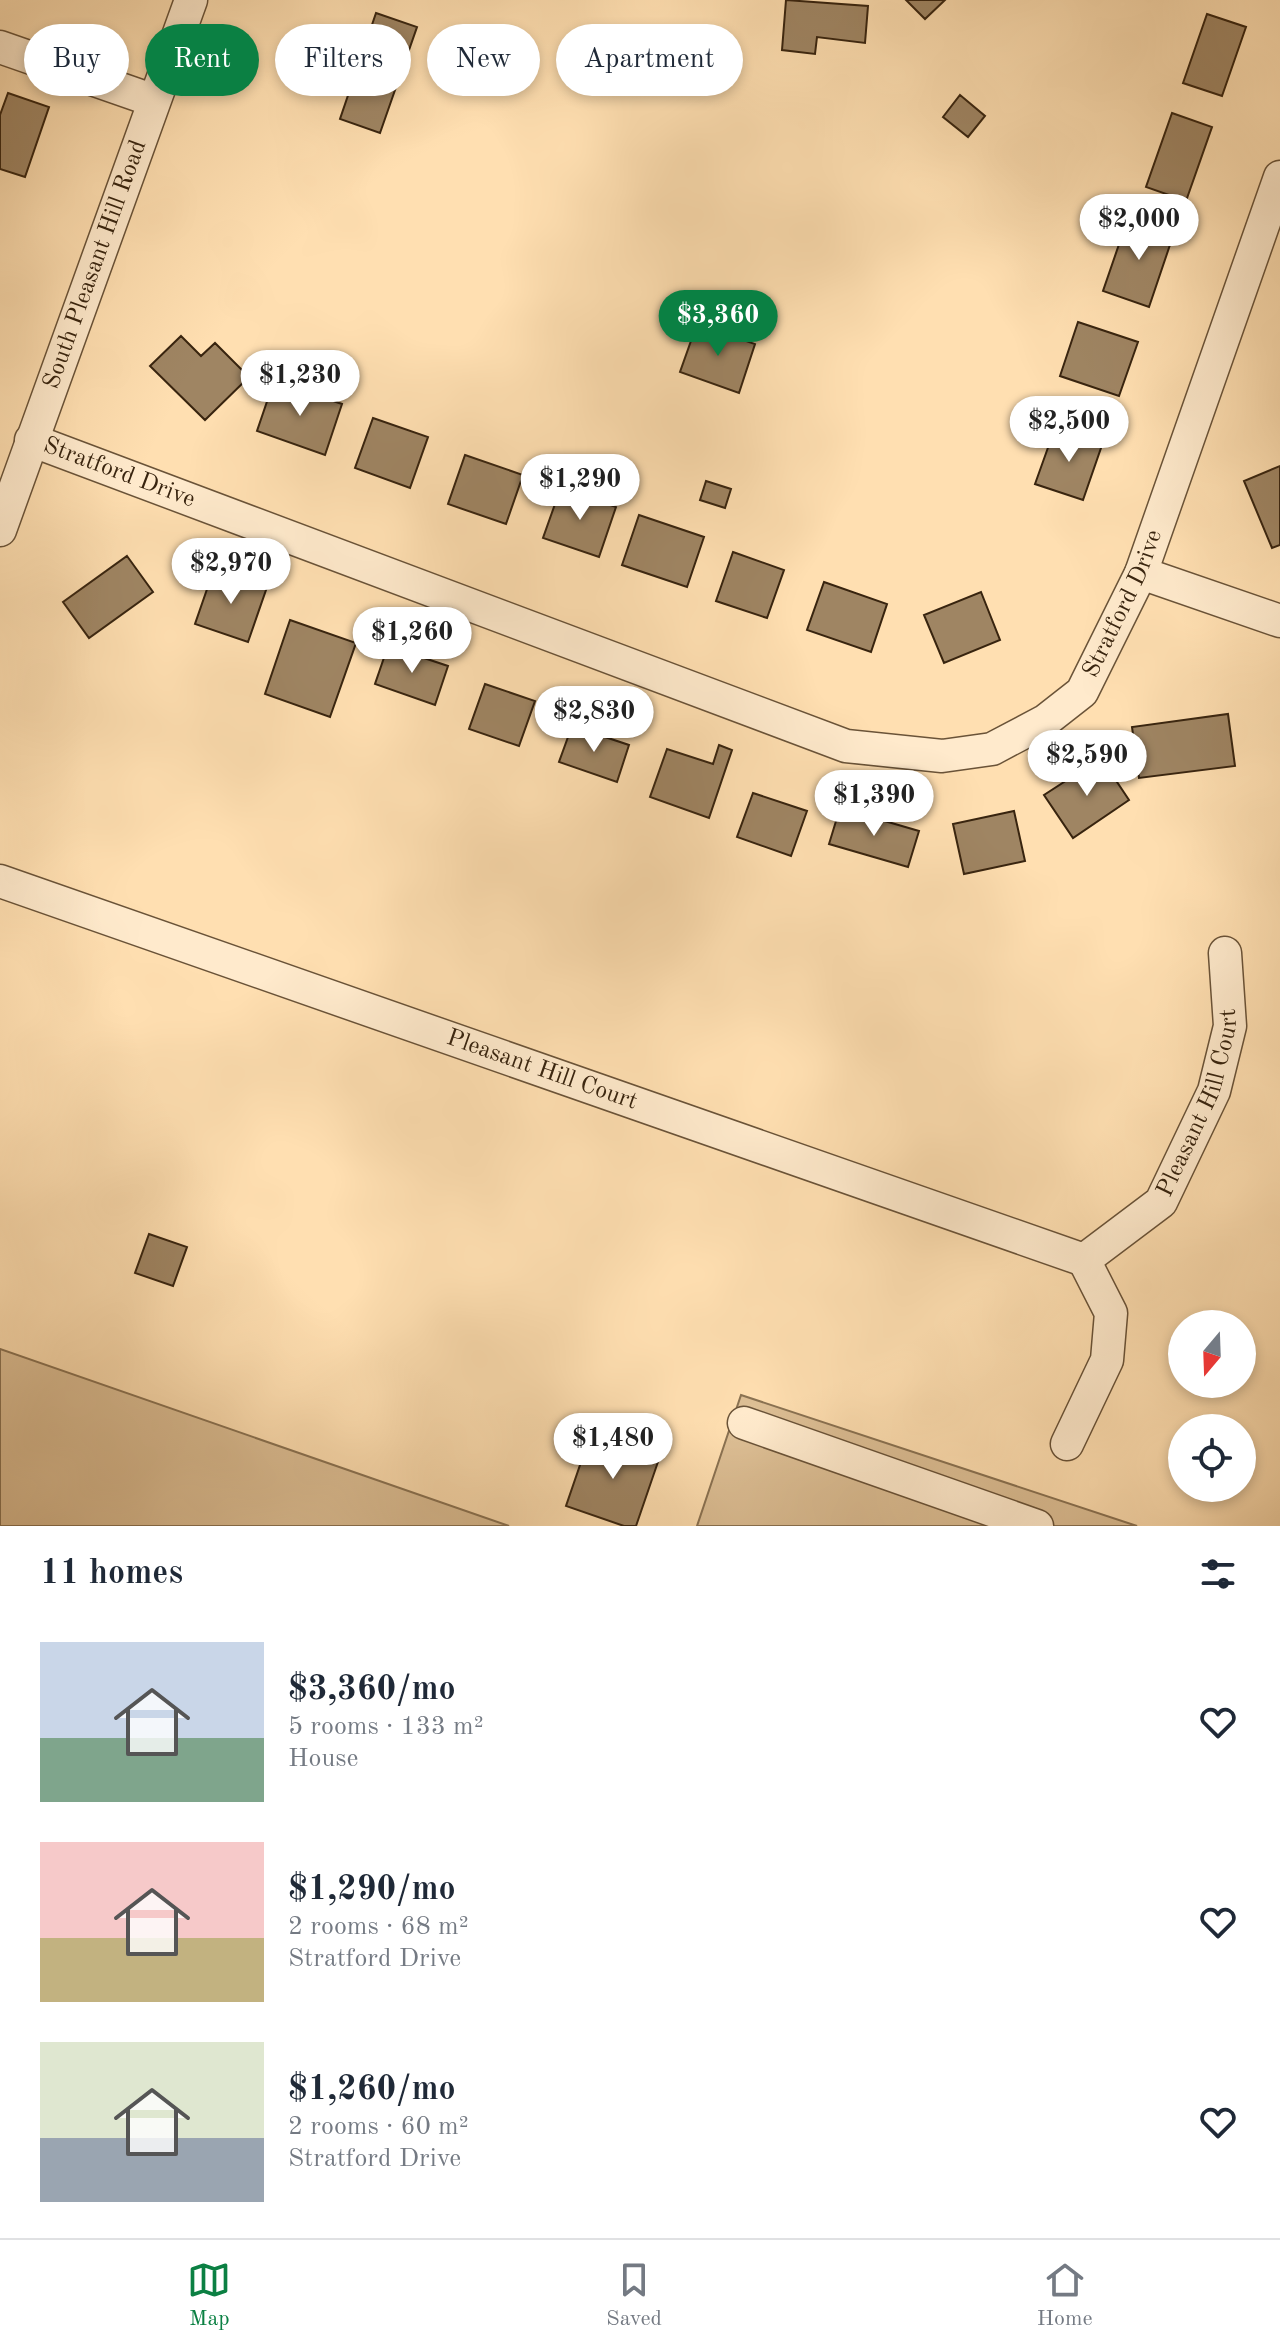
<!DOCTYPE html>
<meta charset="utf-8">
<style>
:root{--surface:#fff;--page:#f6f6f7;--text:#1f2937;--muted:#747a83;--line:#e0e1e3;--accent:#0b8043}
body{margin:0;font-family:"Old Standard TT",serif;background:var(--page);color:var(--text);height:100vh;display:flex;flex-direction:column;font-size:30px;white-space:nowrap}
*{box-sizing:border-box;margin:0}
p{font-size:26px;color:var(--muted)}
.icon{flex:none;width:44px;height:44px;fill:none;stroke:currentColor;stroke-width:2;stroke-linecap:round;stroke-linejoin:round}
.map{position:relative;height:1526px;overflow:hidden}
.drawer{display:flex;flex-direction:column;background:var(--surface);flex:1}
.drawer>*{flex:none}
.banner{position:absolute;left:24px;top:24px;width:800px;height:72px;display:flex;gap:16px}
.needle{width:52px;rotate:199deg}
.controls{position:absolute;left:1168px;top:1310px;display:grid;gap:16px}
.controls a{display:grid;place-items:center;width:88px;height:88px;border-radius:50%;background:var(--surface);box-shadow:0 4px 12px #0003;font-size:40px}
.price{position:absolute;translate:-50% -68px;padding:0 18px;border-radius:28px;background:#fff;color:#222;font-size:26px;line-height:52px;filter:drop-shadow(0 2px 4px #0008)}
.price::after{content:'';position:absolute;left:50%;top:48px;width:24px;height:18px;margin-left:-12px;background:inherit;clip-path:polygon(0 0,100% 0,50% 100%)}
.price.on{background:var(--accent);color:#fff}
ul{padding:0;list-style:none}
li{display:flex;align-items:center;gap:24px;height:200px;padding:0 40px}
li span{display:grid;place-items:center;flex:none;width:224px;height:160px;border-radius:0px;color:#555}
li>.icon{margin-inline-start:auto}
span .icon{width:96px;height:96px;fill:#fffc;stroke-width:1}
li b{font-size:34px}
h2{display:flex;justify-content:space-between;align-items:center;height:96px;padding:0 40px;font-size:34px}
.chip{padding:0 28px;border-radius:36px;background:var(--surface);box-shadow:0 4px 12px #0003;font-size:28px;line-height:72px}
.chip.on{background:var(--accent);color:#fff}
.tab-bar{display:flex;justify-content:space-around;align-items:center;height:112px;border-top:2px solid var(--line);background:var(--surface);font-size:22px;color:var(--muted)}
.tab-bar a{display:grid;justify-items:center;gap:4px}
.tab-bar .on{color:var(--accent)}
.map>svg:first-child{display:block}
.green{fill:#ddbf95;stroke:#8a7252;stroke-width:2}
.building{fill:#9f8563;stroke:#38240f;stroke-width:2}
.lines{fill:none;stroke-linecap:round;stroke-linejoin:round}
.minor-casing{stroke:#6a5338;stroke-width:35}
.minor{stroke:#ffeacc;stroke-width:32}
.labels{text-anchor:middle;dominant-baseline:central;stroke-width:8;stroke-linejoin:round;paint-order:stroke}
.street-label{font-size:24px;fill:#38240f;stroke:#ffeacc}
</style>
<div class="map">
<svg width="1280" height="1526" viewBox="0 0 1280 1526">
<rect width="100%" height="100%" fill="#ffdfb1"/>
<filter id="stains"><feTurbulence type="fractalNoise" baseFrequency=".0025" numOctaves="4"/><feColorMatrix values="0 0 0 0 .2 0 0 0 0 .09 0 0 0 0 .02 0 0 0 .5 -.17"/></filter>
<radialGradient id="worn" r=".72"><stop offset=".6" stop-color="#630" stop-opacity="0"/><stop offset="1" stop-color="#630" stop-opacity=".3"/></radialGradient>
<!-- green -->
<path class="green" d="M0,1349l509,177h-509z
M741,1395l396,131h-440z"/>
<!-- building -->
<path class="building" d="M786,0l82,6 -3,37 -48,-6 -2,17 -33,-4z
M906,0h39l-20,19z
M376,13l41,14 -37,106 -40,-14z
M1207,14l39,13 -24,69 -39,-13z
M8,93l41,14 -24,70 -25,-8v-54z
M960,95l25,21 -17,21 -25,-20z
M1172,113l40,14 -26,74 -40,-14z
M1128,218l46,15 -25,74 -46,-16z
M1078,322l60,20 -19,54 -59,-20z
M697,324l58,20 -16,49 -59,-21z
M181,336l20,20 14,-13 34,34 -44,43 -55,-54z
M274,381l68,23 -17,51 -68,-24z
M373,418l55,19 -18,51 -55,-20z
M1055,428l47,17 -19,55 -48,-16z
M465,455l58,20 -17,49 -58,-20z
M1280,466v79l-8,3 -28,-67z
M706,481l25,8 -6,19 -25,-8z
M561,487l55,20 -17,50 -56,-19z
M639,515l65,22 -17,50 -65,-22z
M733,552l51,18 -17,48 -51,-17z
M127,556l26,36 -64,46 -26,-36z
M214,569l53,18 -19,55 -53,-18z
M824,582l63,22 -16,48 -64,-22z
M981,592l19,48 -56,23 -20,-48z
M290,620l66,23 -26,74 -65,-23z
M388,646l60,20 -13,39 -60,-21z
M485,684l50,17 -16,45 -50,-17z
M1228,714l7,52 -96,12 -7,-51z
M572,726l57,19 -12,37 -58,-20z
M719,745l13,5 -23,68 -59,-21 17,-48 46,15z
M1101,758l28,42 -56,38 -29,-43z
M753,793l54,18 -16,45 -54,-19z
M840,808l79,23 -11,36 -79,-23z
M1014,811l11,50 -61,13 -11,-50z
M149,1234l38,13 -14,39 -38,-13z
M591,1433l69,23 -24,70h-12l-58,-20z"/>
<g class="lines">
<!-- minor casing -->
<g class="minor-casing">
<g id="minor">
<path d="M0,47l152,53"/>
<path id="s1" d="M31,440l815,306 96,10 50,-7 53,-28 37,-29 59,-119 139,-396"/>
<path id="s2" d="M0,530l191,-530"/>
<path d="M1141,573l139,48"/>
<path id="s3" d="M0,881l1084,379 77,-58 53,-111 16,-65 -5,-73"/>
<path d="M744,1423l293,103"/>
<path d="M1067,1444l40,-84 4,-47 -27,-53"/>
</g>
</g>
<!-- minor -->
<use href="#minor" class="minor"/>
</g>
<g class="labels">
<!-- street labels -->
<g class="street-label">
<text stroke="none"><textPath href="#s2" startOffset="282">South Pleasant Hill Road</textPath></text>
<text stroke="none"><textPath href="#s1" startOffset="94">Stratford Drive</textPath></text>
<text stroke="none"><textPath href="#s1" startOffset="1222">Stratford Drive</textPath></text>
<text stroke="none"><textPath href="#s3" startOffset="574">Pleasant Hill Court</textPath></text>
<text stroke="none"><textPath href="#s3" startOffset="1352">Pleasant Hill Court</textPath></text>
</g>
</g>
<rect width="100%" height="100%" filter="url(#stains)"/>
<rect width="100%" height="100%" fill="url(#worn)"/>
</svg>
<div class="controls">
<a><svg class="needle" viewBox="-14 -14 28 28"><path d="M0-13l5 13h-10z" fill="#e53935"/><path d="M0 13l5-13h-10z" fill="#747a83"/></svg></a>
<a><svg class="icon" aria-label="locate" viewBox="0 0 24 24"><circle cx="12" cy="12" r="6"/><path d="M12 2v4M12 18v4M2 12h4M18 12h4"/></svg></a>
</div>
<b class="price" style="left:1139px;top:262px">$2,000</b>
<b class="price on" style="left:718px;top:358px">$3,360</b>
<b class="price" style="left:300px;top:418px">$1,230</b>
<b class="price" style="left:1069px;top:464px">$2,500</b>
<b class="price" style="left:580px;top:522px">$1,290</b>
<b class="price" style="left:231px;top:606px">$2,970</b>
<b class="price" style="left:412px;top:675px">$1,260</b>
<b class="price" style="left:594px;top:754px">$2,830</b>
<b class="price" style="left:1087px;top:798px">$2,590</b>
<b class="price" style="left:874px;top:838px">$1,390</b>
<b class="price" style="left:613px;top:1481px">$1,480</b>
<div class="banner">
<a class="chip">Buy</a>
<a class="chip on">Rent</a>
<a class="chip">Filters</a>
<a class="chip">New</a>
<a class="chip">Apartment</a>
</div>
</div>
<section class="drawer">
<h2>11 homes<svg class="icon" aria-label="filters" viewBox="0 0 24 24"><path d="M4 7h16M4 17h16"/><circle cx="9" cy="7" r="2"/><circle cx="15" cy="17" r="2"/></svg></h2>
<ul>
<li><span style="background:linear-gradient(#c9d6e8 60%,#7fa58c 0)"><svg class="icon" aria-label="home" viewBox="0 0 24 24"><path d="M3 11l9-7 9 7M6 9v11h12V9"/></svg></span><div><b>$3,360/mo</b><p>5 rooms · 133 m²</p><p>House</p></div><svg class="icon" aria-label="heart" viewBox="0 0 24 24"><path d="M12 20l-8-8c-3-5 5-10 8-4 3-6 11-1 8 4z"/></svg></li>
<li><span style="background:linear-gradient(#f6c9c9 60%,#c2b280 0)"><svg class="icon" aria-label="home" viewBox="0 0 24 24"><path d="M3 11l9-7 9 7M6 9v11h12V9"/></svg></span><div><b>$1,290/mo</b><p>2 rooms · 68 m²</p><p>Stratford Drive</p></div><svg class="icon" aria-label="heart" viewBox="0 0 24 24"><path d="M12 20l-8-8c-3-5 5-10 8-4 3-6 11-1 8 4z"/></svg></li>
<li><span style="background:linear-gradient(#dfe7d0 60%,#9aa5b1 0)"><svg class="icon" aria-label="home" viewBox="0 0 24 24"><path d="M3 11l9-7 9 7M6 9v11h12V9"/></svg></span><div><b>$1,260/mo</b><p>2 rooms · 60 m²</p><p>Stratford Drive</p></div><svg class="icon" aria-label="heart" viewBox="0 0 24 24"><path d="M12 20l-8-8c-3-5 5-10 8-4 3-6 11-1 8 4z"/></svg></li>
</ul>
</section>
<nav class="tab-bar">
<a class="on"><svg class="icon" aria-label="map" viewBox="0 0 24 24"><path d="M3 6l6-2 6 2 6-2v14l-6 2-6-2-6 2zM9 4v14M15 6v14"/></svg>Map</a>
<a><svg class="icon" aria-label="saved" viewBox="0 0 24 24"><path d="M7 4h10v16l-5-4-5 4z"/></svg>Saved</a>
<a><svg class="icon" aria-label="home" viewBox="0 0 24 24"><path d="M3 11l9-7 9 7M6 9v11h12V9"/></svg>Home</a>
</nav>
